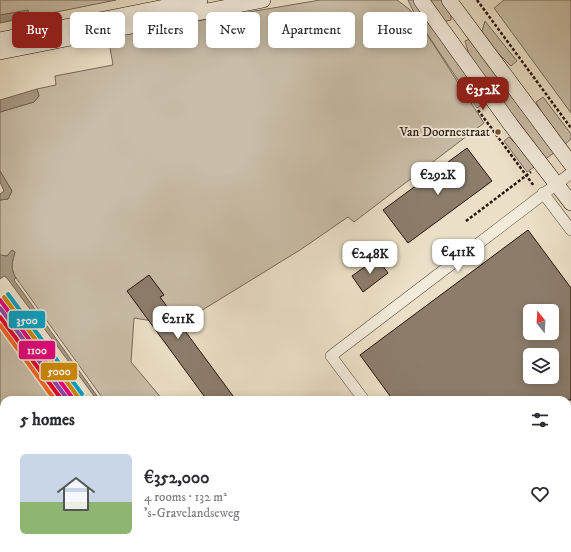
<!DOCTYPE html>
<meta charset="utf-8">
<style>
:root{--surface:#fff;--page:#f7f7f7;--text:#2b2b33;--muted:#7c7c81;--line:#e1e1e2;--accent:#8f2418}
body{margin:0;font-family:"IM FELL DW Pica",serif;background:var(--page);color:var(--text);height:100vh;display:flex;flex-direction:column;font-size:15px;white-space:nowrap}
*{box-sizing:border-box;margin:0}
p{font-size:13px;color:var(--muted)}
.icon{flex:none;width:22px;height:22px;fill:none;stroke:currentColor;stroke-width:2;stroke-linecap:round;stroke-linejoin:round}
.map{position:relative;flex:1;overflow:hidden}
.drawer{position:absolute;left:0px;top:396px;width:571px;height:156px;display:flex;flex-direction:column;background:var(--surface);border-radius:12px 12px 0 0;box-shadow:0 2px 10px #0003}
.drawer>*{flex:none}
.top-card{position:absolute;left:12px;top:12px;width:547px;height:36px;display:flex;gap:8px}
.needle{width:26px;rotate:342deg}
.fabs{position:absolute;left:523px;top:304px;display:grid;gap:8px}
.fabs a{display:grid;place-items:center;width:36px;height:36px;border-radius:6px;background:var(--surface);box-shadow:0 2px 10px #0003;font-size:20px}
.price{position:absolute;translate:-50% -34px;padding:0 9px;border-radius:8px;background:#fff;color:#222;font-size:13px;line-height:26px;filter:drop-shadow(0 1px 2px #0008)}
.price::after{content:'';position:absolute;left:50%;top:24px;width:12px;height:9px;margin-left:-6px;background:inherit;clip-path:polygon(0 0,100% 0,50% 100%)}
.price.active{background:var(--accent);color:#fff}
ul{padding:0;list-style:none}
li{display:flex;align-items:center;gap:12px;height:100px;padding:0 20px}
li+li{border-top:1px solid var(--line)}
li span{display:grid;place-items:center;flex:none;width:112px;height:80px;border-radius:6px;color:#555}
li>.icon{margin-inline-start:auto}
span .icon{width:48px;height:48px;fill:#fffc;stroke-width:1}
li b{font-size:17px}
h2{display:flex;justify-content:space-between;align-items:center;height:48px;padding:0 20px;font-size:17px}
.pill{padding:0 14px;border-radius:6px;background:var(--surface);box-shadow:0 2px 10px #0003;font-size:14px;line-height:36px}
.pill.active{background:var(--accent);color:#fff}
.map>svg:first-child{display:block}
.green{fill:#c9bda7;stroke:#776858}
.water{fill:#a89a86;stroke:#746454}
.building{fill:#8c7d6b;stroke:#251208;fill-rule:evenodd}
.lines{fill:none;stroke-linecap:round;stroke-linejoin:round}
.street-casing{stroke:#564638;stroke-width:12}
.secondary-casing{stroke:#251208;stroke-width:16}
.path{stroke:#251208;stroke-width:2.5;stroke-dasharray:3 2;stroke-linecap:butt}
.street{stroke:#f2ebdb;stroke-width:11}
.secondary{stroke:#f2ebdb;stroke-width:15}
.rail-1-casing{stroke:#f2ebdb;stroke-width:7}
.rail-2-casing{stroke:#f2ebdb;stroke-width:7}
.rail-3-casing{stroke:#f2ebdb;stroke-width:7}
.rail-4-casing{stroke:#f2ebdb;stroke-width:7}
.rail-5-casing{stroke:#f2ebdb;stroke-width:7}
.rail-6-casing{stroke:#f2ebdb;stroke-width:7}
.rail-1{stroke:#e5007d;stroke-width:4}
.rail-2{stroke:#8e44ad;stroke-width:4}
.rail-3{stroke:#cd8802;stroke-width:4}
.rail-4{stroke:#e4002b;stroke-width:4}
.rail-5{stroke:#02a1c4;stroke-width:4}
.rail-6{stroke:#f26522;stroke-width:4}
.bus-dot{fill:#7a4b2a;stroke:#f2ebdb;stroke-width:1.5}
.labels{text-anchor:middle;dominant-baseline:central;stroke-width:4;stroke-linejoin:round;paint-order:stroke}
.bus-label{font-size:13px;fill:#251208;stroke:#f2ebdb;text-anchor:end}
.line-badge{stroke:#f2ebdb;stroke-width:1.5}
.badge-label{font-size:11px;text-anchor:middle;font-weight:bold;fill:#fff}
</style>
<div class="map">
<svg width="571" height="552" viewBox="0 0 571 552">
<rect width="100%" height="100%" fill="#ebe0c7"/>
<filter id="stains"><feTurbulence type="fractalNoise" baseFrequency=".005" numOctaves="4"/><feColorMatrix values="0 0 0 0 .2 0 0 0 0 .09 0 0 0 0 .02 0 0 0 .5 -.17"/></filter>
<radialGradient id="worn" r=".72"><stop offset=".6" stop-color="#630" stop-opacity="0"/><stop offset="1" stop-color="#630" stop-opacity=".3"/></radialGradient>
<!-- green -->
<path class="green" d="M0,0h116l-84,17 -4,-4 -28,3z
M320,0h77l12,9 8,10 -9,-19h6l41,53 29,51 -7,4 -54,-80 61,95 -130,99 -6,-5 -48,33 -122,75 -44,-7 -3,44 32,38h-59l-88,-122c-6,-9 -4,-16 -1,-26l-11,5 -4,-2v-55l8,-1 4,-8 -12,-20v-59l34,-10 5,-6 -2,-7 19,-4 -1,-9 58,-11 -5,-29z
M426,0h15l10,14v6l-8,2z
M504,0h67v113l-77,-105z
M485,21l32,40 -6,5 -26,-26 -3,-9z
M470,39l85,113 -11,8 -74,-102 -5,-17z
M543,97l28,37v5l-8,7 -8,-10 -19,-34z
M509,137l28,28 -10,7 -23,-31z
M0,327l54,73h-50v148h45l-11,4h-38z
M57,548h41c-11,4 -30,4 -41,0z
M285,548h50l-6,4h-41z"/>
<!-- water -->
<path class="water" d="M28,10l2,7 -30,6v-8z
M37,89l2,7 -5,6 -34,10v-12z
M0,171l12,20 -4,8 -8,1v-6l4,-3 -4,-9z
M12,250l3,2c-3,10 -5,17 1,26l-2,2 86,120h-3l-90,-122 -3,-2 -4,3v-24l7,1z
M98,548h49l3,4h-58z
M222,548h63l3,4h-63z"/>
<!-- building -->
<path class="building" d="M467,148l25,33 -84,62 -25,-33z
M528,230l43,58v112h-178l-33,-45zM530,311h22v22h-22zM530,355h22v22h-22z
M377,258l11,15 -25,19 -11,-16z
M149,275l15,20 -4,2 76,103h-29l-80,-109z"/>
<g class="lines">
<!-- street casing -->
<g class="street-casing">
<path id="street" d="M543,193l28,37
M364,400l-33,-44 240,-183
M476,548l3,4"/>
</g>
<!-- secondary casing -->
<g class="secondary-casing">
<path id="secondary" d="M421,0l90,125 60,78
M449,0l122,164
M0,40l200,-40
M0,52l263,-52"/>
</g>
<!-- path -->
<path class="path" d="M477,0l94,128
M478,110l56,76
M466,221l65,-49"/>
<!-- street -->
<use href="#street" class="street"/>
<!-- secondary -->
<use href="#secondary" class="secondary"/>
<!-- rail-1 casing -->
<g class="rail-1-casing">
<path id="rail-1" d="M0,300l74,100"/>
</g>
<!-- rail-2 casing -->
<g class="rail-2-casing">
<path id="rail-2" d="M0,308l68,92"/>
</g>
<!-- rail-3 casing -->
<g class="rail-3-casing">
<path id="rail-3" d="M4,297l74,100"/>
</g>
<!-- rail-4 casing -->
<g class="rail-4-casing">
<path id="rail-4" d="M0,317l62,83"/>
</g>
<!-- rail-5 casing -->
<g class="rail-5-casing">
<path id="rail-5" d="M8,294l74,100"/>
</g>
<!-- rail-6 casing -->
<g class="rail-6-casing">
<path id="rail-6" d="M0,325l55,75"/>
</g>
<!-- rail-1 -->
<use href="#rail-1" class="rail-1"/>
<!-- rail-2 -->
<use href="#rail-2" class="rail-2"/>
<!-- rail-3 -->
<use href="#rail-3" class="rail-3"/>
<!-- rail-4 -->
<use href="#rail-4" class="rail-4"/>
<!-- rail-5 -->
<use href="#rail-5" class="rail-5"/>
<!-- rail-6 -->
<use href="#rail-6" class="rail-6"/>
</g>
<!-- markers -->
<circle class="bus-dot" cx="498" cy="132" r="3.5"/>
<g class="labels">
<!-- bus labels -->
<g class="bus-label">
<text x="490" y="132">Van Doornestraat</text>
</g>
</g>
<g class="line-badge">
<rect x="8" y="310" width="38" height="19" rx="4" fill="#02a1c4"/>
<rect x="18" y="340" width="38" height="20" rx="4" fill="#e5007d"/>
<rect x="40" y="362" width="38" height="19" rx="4" fill="#cd8802"/>
</g>
<g class="badge-label">
<text x="27" y="324">3500</text>
<text x="37" y="354">1100</text>
<text x="59" y="375">5000</text>
</g>
<rect width="100%" height="100%" filter="url(#stains)"/>
<rect width="100%" height="100%" fill="url(#worn)"/>
</svg>
<div class="fabs">
<a><svg class="needle" viewBox="-14 -14 28 28"><path d="M0-13l5 13h-10z" fill="#e53935"/><path d="M0 13l5-13h-10z" fill="#7c7c81"/></svg></a>
<a><svg class="icon" aria-label="layers" viewBox="0 0 24 24"><path d="M12 4l9 5-9 5-9-5zM3 14l9 5 9-5"/></svg></a>
</div>
<b class="price active" style="left:483px;top:111px">€352K</b>
<b class="price" style="left:438px;top:196px">€292K</b>
<b class="price" style="left:458px;top:273px">€411K</b>
<b class="price" style="left:370px;top:275px">€248K</b>
<b class="price" style="left:178px;top:340px">€211K</b>
<div class="top-card">
<a class="pill active">Buy</a>
<a class="pill">Rent</a>
<a class="pill">Filters</a>
<a class="pill">New</a>
<a class="pill">Apartment</a>
<a class="pill">House</a>
</div>
<section class="drawer">
<h2>5 homes<svg class="icon" aria-label="filters" viewBox="0 0 24 24"><path d="M4 7h16M4 17h16"/><circle cx="9" cy="7" r="2"/><circle cx="15" cy="17" r="2"/></svg></h2>
<ul>
<li><span style="background:linear-gradient(#c9d6e8 60%,#8fb573 0)"><svg class="icon" aria-label="home" viewBox="0 0 24 24"><path d="M3 11l9-7 9 7M6 9v11h12V9"/></svg></span><div><b>€352,000</b><p>4 rooms · 132 m²</p><p>'s-Gravelandseweg</p></div><svg class="icon" aria-label="heart" viewBox="0 0 24 24"><path d="M12 20l-8-8c-3-5 5-10 8-4 3-6 11-1 8 4z"/></svg></li>
</ul>
</section>
</div>
